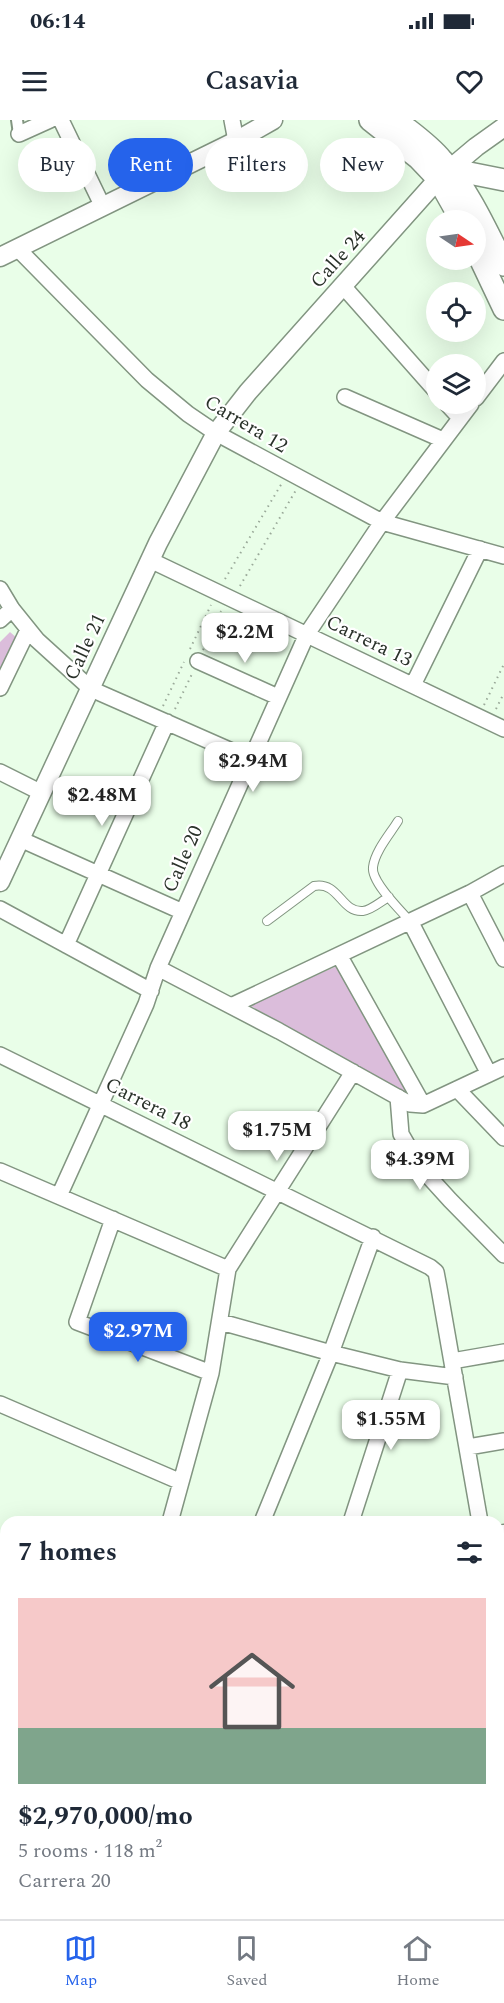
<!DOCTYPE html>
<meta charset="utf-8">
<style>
:root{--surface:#fff;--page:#f6f6f7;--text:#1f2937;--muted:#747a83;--line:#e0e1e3;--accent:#2563eb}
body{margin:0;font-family:Spectral,serif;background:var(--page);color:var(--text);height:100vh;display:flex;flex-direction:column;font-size:22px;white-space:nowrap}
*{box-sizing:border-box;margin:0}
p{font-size:20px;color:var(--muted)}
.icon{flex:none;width:33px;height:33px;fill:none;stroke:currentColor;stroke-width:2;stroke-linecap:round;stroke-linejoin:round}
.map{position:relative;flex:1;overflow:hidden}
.drawer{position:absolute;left:0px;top:1396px;width:504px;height:404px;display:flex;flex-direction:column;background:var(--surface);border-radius:18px 18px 0 0;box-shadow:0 6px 24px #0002}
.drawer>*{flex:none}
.hud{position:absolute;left:18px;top:18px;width:468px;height:54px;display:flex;gap:12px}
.needle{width:39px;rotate:103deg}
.controls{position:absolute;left:426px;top:90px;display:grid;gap:12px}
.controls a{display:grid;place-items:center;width:60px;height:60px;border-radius:50%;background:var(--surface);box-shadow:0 6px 24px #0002;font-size:30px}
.price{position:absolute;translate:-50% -51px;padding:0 14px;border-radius:12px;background:#fff;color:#222;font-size:20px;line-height:39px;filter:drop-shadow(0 2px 3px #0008)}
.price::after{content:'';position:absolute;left:50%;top:36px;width:18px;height:14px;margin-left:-9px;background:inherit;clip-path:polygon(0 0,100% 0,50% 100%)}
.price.current{background:var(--accent);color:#fff}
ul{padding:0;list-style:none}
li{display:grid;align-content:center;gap:12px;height:318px;padding:0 18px}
li span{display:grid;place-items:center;height:186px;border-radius:0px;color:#555}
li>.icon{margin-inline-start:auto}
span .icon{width:108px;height:108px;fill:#fffc;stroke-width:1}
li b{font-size:26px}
h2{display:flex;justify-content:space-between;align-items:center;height:72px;padding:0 18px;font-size:26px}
.pill{padding:0 21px;border-radius:27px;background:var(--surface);box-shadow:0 6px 24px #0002;font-size:21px;line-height:54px}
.pill.current{background:var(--accent);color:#fff}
.status{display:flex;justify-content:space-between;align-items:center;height:42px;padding:0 30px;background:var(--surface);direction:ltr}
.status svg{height:16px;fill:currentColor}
header{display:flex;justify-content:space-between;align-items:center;height:78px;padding:0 18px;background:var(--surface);font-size:27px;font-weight:600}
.dock{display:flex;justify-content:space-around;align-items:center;height:84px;border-top:2px solid var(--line);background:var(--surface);font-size:16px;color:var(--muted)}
.dock a{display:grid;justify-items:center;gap:3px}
.dock .current{color:var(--accent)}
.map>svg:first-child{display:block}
.green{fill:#dbbddb}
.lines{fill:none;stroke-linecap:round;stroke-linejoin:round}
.service-casing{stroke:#829581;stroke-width:10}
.pedestrian-casing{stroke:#829581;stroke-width:14}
.minor-casing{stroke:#829581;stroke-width:18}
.tertiary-casing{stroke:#829581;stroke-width:21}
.secondary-casing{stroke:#829581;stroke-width:24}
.path{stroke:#9aa999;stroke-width:2;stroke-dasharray:1.5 4.5;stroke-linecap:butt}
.service{stroke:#fff;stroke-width:8}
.pedestrian{stroke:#fff;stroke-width:10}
.minor{stroke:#fff;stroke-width:15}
.tertiary{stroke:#fff;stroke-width:18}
.secondary{stroke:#fff;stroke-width:21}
.labels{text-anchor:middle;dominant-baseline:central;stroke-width:4.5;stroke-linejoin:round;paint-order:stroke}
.street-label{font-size:20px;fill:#2a322a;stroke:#fff}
</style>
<div class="status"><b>06:14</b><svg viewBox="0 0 49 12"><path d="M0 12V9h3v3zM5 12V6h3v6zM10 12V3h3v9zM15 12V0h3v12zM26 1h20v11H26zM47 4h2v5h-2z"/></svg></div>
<header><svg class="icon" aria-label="menu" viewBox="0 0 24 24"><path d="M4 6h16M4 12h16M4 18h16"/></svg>Casavia<svg class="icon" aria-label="heart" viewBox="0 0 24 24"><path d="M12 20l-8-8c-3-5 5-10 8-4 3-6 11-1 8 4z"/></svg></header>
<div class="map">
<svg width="504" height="1799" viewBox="0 0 504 1799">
<rect width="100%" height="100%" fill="#e9fee8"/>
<!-- green -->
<path class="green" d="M10,512l8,7 -18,29v-26z
M337,846l74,131 -162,-92z"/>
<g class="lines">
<!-- service casing -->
<g class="service-casing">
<path id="service" d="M398,701c-8,13 -23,30 -25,46 -2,15 27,43 37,54
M267,801l47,-35c25,-5 27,27 49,25 9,-1 18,-10 26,-14"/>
</g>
<!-- pedestrian casing -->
<g class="pedestrian-casing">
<path id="pedestrian" d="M17,0l2,14"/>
</g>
<!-- minor casing -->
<g class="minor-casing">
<path id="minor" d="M61,0l42,87
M232,0l4,21
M19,14l31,-14
M17,128l130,132 41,34 28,19 166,89 122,34
M343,166l93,105
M345,277l98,43
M476,278l28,-37
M447,284l13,14
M150,440l354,169
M0,469l12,20 25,31 54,49 159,70
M0,500l12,-11
M198,541l80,36
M413,565l67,-136
M0,568l28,-58
M0,652l42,21
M20,719l163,73
M470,773l34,66
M0,789l151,82
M410,801l79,153
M66,825l101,-223
M339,835l84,150
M158,848l121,63 131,73 13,1 81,-38
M231,886l239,-113 34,-19
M0,935l430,212 6,5 3,16 41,234
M457,969l47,49
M398,977l3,37 19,33 30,33 54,55
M0,1051l228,98
M59,1076l87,-192 12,-36 149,-334 75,-112 89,-118
M113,1099l-36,103 134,51
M221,1202l110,31 69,17 55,7
M452,1241l52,-9
M0,1284l181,78
M468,1327l36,-6
M170,1402l41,-149 17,-104 125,-197
M262,1402l69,-169 42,-116
M351,1402l49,-152
M498,1460h6
M498,1558h6
M0,1594h6
M498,1666l6,1
M0,1770h6
M212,1794v5
M44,1799v-5
M487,1799v-5"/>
</g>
<!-- tertiary casing -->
<g class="tertiary-casing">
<path id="tertiary" d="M0,137l236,-116 37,-21
M0,762l158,-339 58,-110 32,-41 190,-213 38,-32 28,-20
M498,1415l6,-1
M0,1471h6
M0,1754l6,2
M498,1772h6"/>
</g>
<!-- secondary casing -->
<g class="secondary-casing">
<path id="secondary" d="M370,0l48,38 20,21 23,41
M396,0c16,13 33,24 46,40 27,31 44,69 62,105
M449,49l55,11
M476,130l28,59"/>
</g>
<!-- path -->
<path class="path" d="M225,459l57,-96
M240,466l56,-96
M190,529l21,-44
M203,530l18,-39
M484,585l20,-41
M163,586l21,-44
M175,589l17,-35
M496,589l8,-16"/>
<!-- service -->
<use href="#service" class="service"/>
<!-- pedestrian -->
<use href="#pedestrian" class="pedestrian"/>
<!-- minor -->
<use href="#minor" class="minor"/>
<!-- tertiary -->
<use href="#tertiary" class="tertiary"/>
<!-- secondary -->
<use href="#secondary" class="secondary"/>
</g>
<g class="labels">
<!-- street labels -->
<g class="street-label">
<text transform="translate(338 139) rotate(-48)">Calle 24</text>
<text transform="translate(246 304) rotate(31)">Carrera 12</text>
<text transform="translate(369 521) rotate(26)">Carrera 13</text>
<text transform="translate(85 527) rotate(-65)">Calle 21</text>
<text transform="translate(183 739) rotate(-66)">Calle 20</text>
<text transform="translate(148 984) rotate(27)">Carrera 18</text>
</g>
</g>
</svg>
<div class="controls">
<a><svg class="needle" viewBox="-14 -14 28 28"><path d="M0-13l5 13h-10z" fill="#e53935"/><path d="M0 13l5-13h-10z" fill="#747a83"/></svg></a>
<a><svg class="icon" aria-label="locate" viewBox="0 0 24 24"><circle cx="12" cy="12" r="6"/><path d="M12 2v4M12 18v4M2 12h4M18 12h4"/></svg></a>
<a><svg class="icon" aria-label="layers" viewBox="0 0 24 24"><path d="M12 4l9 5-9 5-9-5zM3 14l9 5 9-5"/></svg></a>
</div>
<b class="price" style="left:245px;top:544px">$2.2M</b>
<b class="price" style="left:253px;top:673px">$2.94M</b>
<b class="price" style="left:102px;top:707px">$2.48M</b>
<b class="price" style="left:277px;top:1042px">$1.75M</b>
<b class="price" style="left:420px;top:1071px">$4.39M</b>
<b class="price current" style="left:138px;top:1243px">$2.97M</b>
<b class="price" style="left:391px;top:1331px">$1.55M</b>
<div class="hud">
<a class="pill">Buy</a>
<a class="pill current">Rent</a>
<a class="pill">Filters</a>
<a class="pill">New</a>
</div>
<section class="drawer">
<h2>7 homes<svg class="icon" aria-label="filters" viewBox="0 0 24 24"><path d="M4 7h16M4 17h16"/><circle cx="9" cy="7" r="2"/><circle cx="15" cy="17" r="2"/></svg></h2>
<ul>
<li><span style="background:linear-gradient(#f6c9c9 70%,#7fa58c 0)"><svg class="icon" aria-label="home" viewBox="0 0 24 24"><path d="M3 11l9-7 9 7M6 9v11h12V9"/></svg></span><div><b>$2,970,000/mo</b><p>5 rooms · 118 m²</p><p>Carrera 20</p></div></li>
</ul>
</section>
</div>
<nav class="dock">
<a class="current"><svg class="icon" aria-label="map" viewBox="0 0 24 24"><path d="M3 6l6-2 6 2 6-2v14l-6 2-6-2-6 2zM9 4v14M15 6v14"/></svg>Map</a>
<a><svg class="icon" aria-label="saved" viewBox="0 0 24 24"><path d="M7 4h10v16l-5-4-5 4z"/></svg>Saved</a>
<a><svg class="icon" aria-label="home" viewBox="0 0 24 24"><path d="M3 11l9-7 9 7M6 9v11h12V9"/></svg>Home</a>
</nav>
